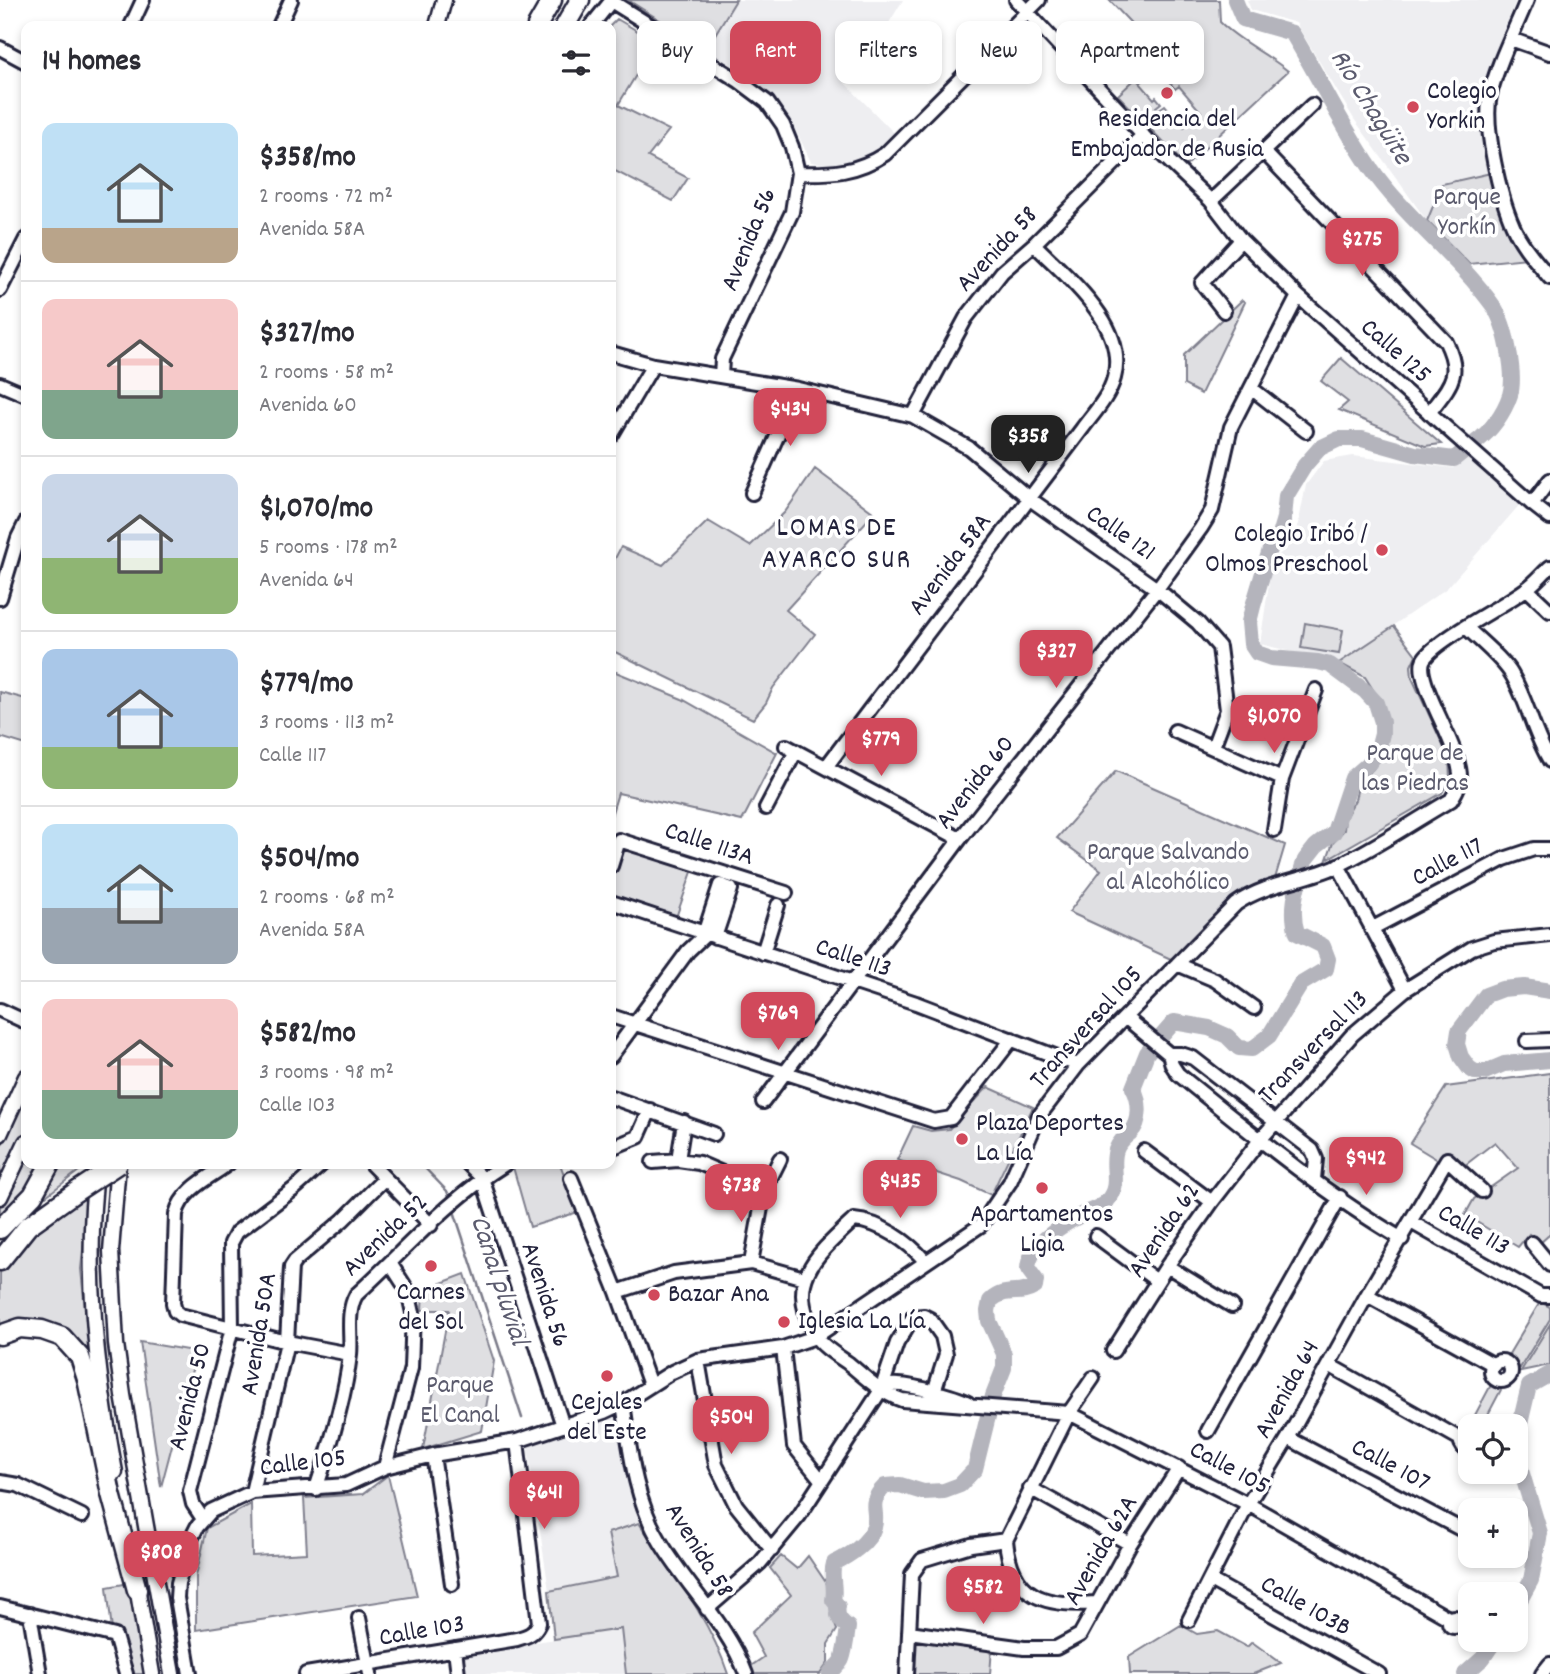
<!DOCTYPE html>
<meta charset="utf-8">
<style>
:root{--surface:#fff;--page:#f2f2f3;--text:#2b2b33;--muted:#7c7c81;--line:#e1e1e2;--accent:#d1495b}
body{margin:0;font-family:Dekko,sans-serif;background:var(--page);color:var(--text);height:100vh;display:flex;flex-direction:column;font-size:26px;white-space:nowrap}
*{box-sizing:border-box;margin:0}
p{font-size:23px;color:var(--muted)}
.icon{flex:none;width:38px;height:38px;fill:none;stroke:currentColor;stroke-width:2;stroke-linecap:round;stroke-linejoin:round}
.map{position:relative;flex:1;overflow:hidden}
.sheet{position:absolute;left:21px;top:21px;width:595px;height:1148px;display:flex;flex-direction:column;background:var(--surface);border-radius:14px;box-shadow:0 4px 10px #0003}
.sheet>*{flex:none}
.top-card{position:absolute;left:637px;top:21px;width:665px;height:63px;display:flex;gap:14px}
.tools{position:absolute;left:1458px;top:1414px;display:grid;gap:14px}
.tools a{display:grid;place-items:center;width:70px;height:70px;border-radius:14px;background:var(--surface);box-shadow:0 4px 10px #0003;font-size:35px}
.price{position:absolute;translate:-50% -60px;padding:0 16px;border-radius:14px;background:var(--accent);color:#fff;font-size:23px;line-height:46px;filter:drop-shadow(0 2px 4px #0008)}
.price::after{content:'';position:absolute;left:50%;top:42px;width:21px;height:16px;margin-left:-10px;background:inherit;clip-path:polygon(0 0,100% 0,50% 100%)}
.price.on{background:#222;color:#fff}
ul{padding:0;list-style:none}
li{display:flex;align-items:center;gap:21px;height:175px;padding:0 21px}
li+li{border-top:2px solid var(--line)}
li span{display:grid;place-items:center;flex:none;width:196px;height:140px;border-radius:14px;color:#555}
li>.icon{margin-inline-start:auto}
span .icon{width:84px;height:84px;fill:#fffc;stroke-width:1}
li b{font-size:30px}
h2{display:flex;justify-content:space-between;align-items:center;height:84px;padding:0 21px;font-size:30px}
.pill{padding:0 24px;border-radius:14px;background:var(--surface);box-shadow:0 4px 10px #0003;font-size:24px;line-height:63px}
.pill.on{background:var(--accent);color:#fff}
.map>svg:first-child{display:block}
.built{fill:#eeeef1}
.green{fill:#dfdfe2;stroke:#80808e;stroke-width:2;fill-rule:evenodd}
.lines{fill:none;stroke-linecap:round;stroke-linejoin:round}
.stream{stroke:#7a7a88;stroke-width:2.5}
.river{stroke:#b4b4bc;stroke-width:16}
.minor-casing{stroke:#22223b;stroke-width:18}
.major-casing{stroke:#22223b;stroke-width:19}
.highway-casing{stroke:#22223b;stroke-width:23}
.minor{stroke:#fff;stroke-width:12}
.major{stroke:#fff;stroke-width:14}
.highway{stroke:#fff;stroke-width:18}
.highway-bridge-casing{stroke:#22223b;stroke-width:23;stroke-linecap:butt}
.highway-bridge{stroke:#fff;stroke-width:18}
.poi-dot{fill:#d1495b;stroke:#fff;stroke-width:2.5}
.labels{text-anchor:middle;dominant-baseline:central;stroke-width:7;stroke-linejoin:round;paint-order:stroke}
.poi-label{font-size:26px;fill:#22223b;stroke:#fff;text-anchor:start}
.park-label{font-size:26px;fill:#5b5b6d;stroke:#fff}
.street-label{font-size:26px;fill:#22223b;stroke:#fff}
.water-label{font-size:28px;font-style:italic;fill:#5c5c6f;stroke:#fff}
.neighbourhood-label{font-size:28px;letter-spacing:2px;fill:#22223b;stroke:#fff}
</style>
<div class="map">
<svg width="1550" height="1674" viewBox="0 0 1550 1674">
<rect width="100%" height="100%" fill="#fff"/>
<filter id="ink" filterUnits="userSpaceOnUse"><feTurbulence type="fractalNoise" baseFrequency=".0143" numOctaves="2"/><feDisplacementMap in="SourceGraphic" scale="14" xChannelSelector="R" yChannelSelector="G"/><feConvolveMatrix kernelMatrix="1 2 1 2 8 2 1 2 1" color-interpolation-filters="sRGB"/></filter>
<g filter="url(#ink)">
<!-- built -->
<path class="built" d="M736,0h167l-19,31 -47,44 57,58 -16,15 -24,12 -27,5 -16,-3 -20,-42 -27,-32 -15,-13 -43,-26z
M1247,0h269l-33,85 -3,15 1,26 10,47 -49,12 -15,36 -73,-102 -58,-96 -45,-13z
M1467,455l55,47 -75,86 -108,75 -79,-19 12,-81 24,-27 10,-51 18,-24 29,-5 100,12z
M615,1417l24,106 -31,10 9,44 -68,14 -22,-148 44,-10z
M621,1629l5,45h-159l-3,-21z"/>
<!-- green -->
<path class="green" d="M628,0h108l-30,49z
M1109,0h110l1,22c20,20 46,31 68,49l-102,95 -68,-71 43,-40zM1164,64l7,9 -4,6 8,10 4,-3 22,26 -17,15 -11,-8 2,-2 -10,-12 -7,5 -2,-3 5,-4 -5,-6 -2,2 -14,-16z
M617,19l39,23 -38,63 51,25 -21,27 40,21 -15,23 -62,-32 -1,-143z
M1491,173l37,85 -59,6 -42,-43 15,-37z
M1242,300l3,2 -44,92 -17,-9v-30z
M1341,358l100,86 -16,2 -86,-36 9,-8 -27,-21z
M815,469l59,44 -88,97 29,24 -42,54 -7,15 -13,16 -142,-69v-84l10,-19 42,18 45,-44 42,25 35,-34z
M1305,623l38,7 -4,24 -38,-6z
M1394,626l22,29 -5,11 1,12 37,80 1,20 -8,15 -115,66 6,-17 11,-12 1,-12 10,-18 4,-18 14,-13 12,-17 4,-22 -10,-31 -14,-22 -26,-14z
M611,670l71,29 95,54 -35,68 -124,-28 -7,23z
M0,692l26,7v46l-26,-8z
M1116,771l169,74 -11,37 -21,4 -18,10 -62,64 -104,-48 32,-42 -44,-32z
M622,846l71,23 -19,54 -63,-28v-14z
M1550,1073v161l-11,10 -10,-10 -11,13 -53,-32 9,-16 44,-31 -23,-26 -31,24 -17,-14 -9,8 -28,-17 36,-56z
M988,1087l45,20 -42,88 -30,-14 -64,-21 16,-34 18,5 18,-2z
M26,1097v67h18l-11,24 -33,35v-75z
M53,1164h35l-42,32 -5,-5z
M519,1164h41l18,48 -48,15 -17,-60z
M89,1192l-8,77 10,101 -12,-26 -79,-12c0,-14 0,-49 0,-60 10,-29 64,-63 89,-80z
M465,1274l29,87 -12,70 -59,18 26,-139h-27l1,-20z
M1540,1302l10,5v12l-30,49 -14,-9z
M1550,1324v41l-29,6z
M140,1342l53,9v15l-32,121z
M1493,1381l10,5 -21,40h-12v8l-4,-2z
M388,1475l29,121 -221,34v-54l11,-48 44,-24 1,52 55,-3 -3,-55 59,-4z
M639,1523c32,47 71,96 89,151h-102l-5,-45 -67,10 -5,-48 68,-14 -9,-44z
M781,1556l16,13 11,-13 21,31 2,27 6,16 -9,14v19l-8,11h-67l-2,-8 13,-9 -13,-24 40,-38 -21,-27z
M130,1583l16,91h-16l-18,-44 -5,-43z
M1181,1625l16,9 21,-3 29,16 5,-5 29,21 -28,11h-123l-1,-17z
M913,1640l79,8 -2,26h-79z"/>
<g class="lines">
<!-- stream -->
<path class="stream" d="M421,1164l26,27 3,8
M453,1208l69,210"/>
<!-- river -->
<path class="river" d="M1235,0l8,19 49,14c27,44 49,92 78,134 36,52 88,89 124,140 12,18 22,68 16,88 -6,18 -19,36 -34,47
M1305,860l11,-14 18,-14 18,-54 16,-14 9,-11 5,-19v-12l-6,-19 -11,-12 -35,-26 -12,-3 -47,-4 -14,-5 -6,-9 -2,-22 4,-16 18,-60 8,-11 5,-17 2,-22 19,-31 15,-17 19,-9h23l53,15 39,5 10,-8
M1550,991l-26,-4 -22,2 -16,6 -27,36 -2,13 4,13 8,11 6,4h10l19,-8 46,-4
M1516,1607l15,-27 9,-47 -20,-66 -1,-39 10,-42 21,-12
M830,1674c3,-5 8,-8 11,-13 3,-5 6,-26 7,-34 -8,-6 -12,-11 -10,-21l-5,-6c3,-13 -3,-24 1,-37 15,-7 35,-20 40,-36 5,-18 -8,-22 11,-41l15,-1 23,7 21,-1 16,-6 15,-16 18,-73 11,-28v-14l-15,-33 -1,-10 2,-10c16,-15 29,-4 45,-14l1,-7 -8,-11c1,-26 35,-44 55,-55 8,-4 18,-6 24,-13 15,-16 3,-34 9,-51 3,-8 8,-12 14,-17 12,-11 10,-33 3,-45l14,-35 27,-31 35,6 18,8 12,12 13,1 17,-13 32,-52 25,-15 2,-10 -5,-13 -26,-13c-8,-25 1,-49 8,-73l-3,8
M1465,1674l18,-16 12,-18"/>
<!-- minor casing -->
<g class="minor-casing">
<path id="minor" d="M1016,0l137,146 58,55 30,39 57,56 234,208 18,14
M1527,0c-12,30 -30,64 -37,95 -7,31 10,102 23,131 8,19 24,36 37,52
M611,1l128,80 28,21 16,23 9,22 6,26 -6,39 -70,147 -1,17
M131,26l12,-26
M279,26l12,-26
M591,26l21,-26
M1511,39l39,14
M0,48l26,14
M1263,151l183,191c17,34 3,44 -17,71
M798,173c32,1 58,0 87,-19l154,-154
M1211,201l101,-96
M0,290l26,-51
M1224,311l-22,-28 39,-43
M611,353l42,12 145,24 115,27 56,32 61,51 127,90 41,34 21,24 8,63 -14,37
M0,384l26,11
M1251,388l55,43
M913,416l53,-98 36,-46 32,-28 109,-109
M611,436l42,-71
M752,493l46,-104
M1532,504l18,-24
M1527,589l23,22
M0,598l18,-60 8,-16
M1466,627c14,14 37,32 46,48 16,27 21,58 38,86
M1175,731l107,48
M786,746l174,93
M826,767l256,-338c11,-15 27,-32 32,-51 15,-53 -48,-101 -80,-134
M766,808l30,-57
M1274,830l8,-51 34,-89
M1338,865l67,125
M611,866l8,-26 167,53
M611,902l305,101 162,62
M1371,929l133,-70 30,-10h16
M704,934l16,-49 11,4 -16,48
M763,953l15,-48
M1177,964l38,16 39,28
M0,1010l26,12
M611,1016l323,105 17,-3 61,-79
M1125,1017l44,37h12l12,4 119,92 4,9 -2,20
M1527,1041l23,-1
M1169,1054l3,11 6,9c72,58 144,118 224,165
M611,1056l77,-105 18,-17
M611,1097l103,37
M763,1102l197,-263 197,-250 44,-61 11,-18 19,-83 67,-131
M611,1148l27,-11 12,-27
M1144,1151l68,51
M678,1160l6,-38
M653,1162l25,-2 21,3 65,28
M228,1164c-20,14 -46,26 -52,50l-3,89 2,8 5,4 107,27 63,12
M371,1164l60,61
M468,1164l14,14 81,248
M571,1178l46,114 33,93
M1411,1222l130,74h9
M1096,1236l61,45
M1532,1243l18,22
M925,1261c-16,-19 -45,-39 -71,-41 -39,36 -69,61 -39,115 6,11 23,21 33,28 17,14 33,30 54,37l167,13 179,91 202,115
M751,1263l13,-72 16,-32
M1167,1266l65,40
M617,1292l57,-19 77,-10 53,15
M1367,1295l127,70
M783,1348l11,98 28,35
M1113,1351l54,-85 45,-64 48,-62 92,-105 53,-45 67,-42 22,-7 56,-6
M698,1360l18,105 20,40 36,45
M1491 1371a10 10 0 1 1 20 0a10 10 0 1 1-20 0Z
M1329,1365l133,75
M881,1390c1,0 9,-4 10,-5 14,-2 65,11 77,18
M623,1403c7,48 12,98 38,140 27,45 67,82 85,131
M1208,1431l132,-234
M1466,1437l-3,1 -2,5 3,5 6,-1
M1288,1438l182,96
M433,1455l19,129
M385,1467l26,-99 2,-55 -5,-22 -18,-28
M0,1482l18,3 64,31
M1030,1488l100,56
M316,1489c14,-42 29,-91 34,-134 2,-20 -4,-42 6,-60 48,-44 93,-96 149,-131
M252,1492l35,-150 4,-75 4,-6 48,-41 42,-42
M203,1519l-10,-15 -3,-13 42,-163 -1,-85 6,-11 57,-43 28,-25
M1006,1540l63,-127 24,-35
M1006,1540c5,58 39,67 90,63
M1210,1580l169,94
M0,1607l115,29 11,38
M707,1609l53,-46 39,-47 82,-126 16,-47 16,-26 11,-1 6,3 12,17 4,18 -12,38
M30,1614l10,60
M1449 1622a5 5 0 1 1 10 0a5 5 0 1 1-10 0Z
M359,1618l11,56
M1189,1620l59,-116 40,-66 79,-143 80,-136 35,32
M909,1632l115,16h32l24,-13 50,-91 49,-76
M455,1649l3,25
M190,1674l-13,-76 1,-15 12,-42 7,-14 14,-16 41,-19 94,-7 39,-18 48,-12 84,-14 87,-29 19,-9 49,-31 26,-12 85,-12 32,-11 166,-112 29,-43 29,-66 39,-51 158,-161c29,-21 69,-23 101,-38 40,-19 77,-45 114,-66 4,-7 8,-12 9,-20 3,-31 -48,-101 -36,-121 13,-20 80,-53 102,-70 9,-6 16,-15 24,-22
M306,1674l211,-35c11,-3 17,-5 22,-16l-22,-182
M907,1674l5,-100 10,-14 49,-15 35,-5
M1542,1674l8,-10"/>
</g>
<!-- major casing -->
<g class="major-casing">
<path id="major" d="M437,26l7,-26
M0,1134l26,-57
M97,1164c-13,103 -1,206 18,308
M118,1164l-7,87 5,93 7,51 49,279
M0,1197l26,-55
M136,1581l16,93"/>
</g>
<!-- highway casing -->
<g class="highway-casing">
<path id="highway" d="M537,26l15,-26
M565,26l15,-26
M0,1229l33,-34 17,-31
M0,1261l28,-35 49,-35
M0,1335l20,-7 22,2 20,7 18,20 7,22 24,115 26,96"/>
</g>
<!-- minor -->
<use href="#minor" class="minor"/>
<!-- major -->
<use href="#major" class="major"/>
<!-- highway -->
<use href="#highway" class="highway"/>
<!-- highway-bridge casing -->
<g class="highway-bridge-casing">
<path id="highway-bridge" d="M77,1191l41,-27"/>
</g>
<!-- highway-bridge -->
<use href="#highway-bridge" class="highway-bridge"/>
</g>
</g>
<!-- markers -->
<g class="poi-dot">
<circle cx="1167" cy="93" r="7"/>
<circle cx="1413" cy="107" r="7"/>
<circle cx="1382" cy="550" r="7"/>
<circle cx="962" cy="1139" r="7"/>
<circle cx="1042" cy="1188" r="7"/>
<circle cx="431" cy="1266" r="7"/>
<circle cx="654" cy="1295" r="7"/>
<circle cx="784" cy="1322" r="7"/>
<circle cx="607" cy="1376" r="7"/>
</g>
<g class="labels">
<!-- poi labels -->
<g class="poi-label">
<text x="1427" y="92">Colegio<tspan x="1427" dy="30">Yorkin</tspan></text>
<text x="1167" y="120" text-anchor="middle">Residencia del<tspan x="1167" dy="30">Embajador de Rusia</tspan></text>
<text x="1368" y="535" text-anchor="end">Colegio Iribó /<tspan x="1368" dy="30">Olmos Preschool</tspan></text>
<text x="976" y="1124">Plaza Deportes<tspan x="976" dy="30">La Lía</tspan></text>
<text x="1042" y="1215" text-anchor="middle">Apartamentos<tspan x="1042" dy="30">Ligia</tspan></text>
<text x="431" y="1293" text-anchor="middle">Carnes<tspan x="431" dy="30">del Sol</tspan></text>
<text x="668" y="1295">Bazar Ana</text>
<text x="798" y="1322">Iglesia La Lía</text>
<text x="607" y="1403" text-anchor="middle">Cejales<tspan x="607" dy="30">del Este</tspan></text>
</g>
<!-- park labels -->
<g class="park-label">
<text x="1467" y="198">Parque<tspan x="1467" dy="30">Yorkín</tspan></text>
<text x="1415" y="754">Parque de<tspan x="1415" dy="30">las Piedras</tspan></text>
<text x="1168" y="853">Parque Salvando<tspan x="1168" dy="30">al Alcohólico</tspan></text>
<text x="460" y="1386">Parque<tspan x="460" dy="30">El Canal</tspan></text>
</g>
<!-- street labels -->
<g class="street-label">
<text transform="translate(750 240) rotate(-68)">Avenida 56</text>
<text transform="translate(998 250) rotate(-47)">Avenida 58</text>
<text transform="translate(1395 352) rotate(41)">Calle 125</text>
<text transform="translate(1120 534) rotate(35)">Calle 121</text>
<text transform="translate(951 565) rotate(-53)">Avenida 58A</text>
<text transform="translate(976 783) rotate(-52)">Avenida 60</text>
<text transform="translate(709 845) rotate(18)">Calle 113A</text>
<text transform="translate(1448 863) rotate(-28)">Calle 117</text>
<text transform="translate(853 959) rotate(18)">Calle 113</text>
<text transform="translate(1087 1028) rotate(-48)">Transversal 105</text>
<text transform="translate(1314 1048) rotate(-46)">Transversal 113</text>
<text transform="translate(1165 1231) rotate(-56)">Avenida 62</text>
<text transform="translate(1473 1231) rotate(30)">Calle 113</text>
<text transform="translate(386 1236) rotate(-44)">Avenida 52</text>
<text transform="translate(544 1295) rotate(72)">Avenida 56</text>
<text transform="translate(260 1334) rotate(-81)">Avenida 50A</text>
<text transform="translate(1288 1390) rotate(-61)">Avenida 64</text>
<text transform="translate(191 1397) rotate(-76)">Avenida 50</text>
<text transform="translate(303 1464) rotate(-7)">Calle 105</text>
<text transform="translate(1390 1466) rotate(28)">Calle 107</text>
<text transform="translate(1229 1469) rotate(28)">Calle 105</text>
<text transform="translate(698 1551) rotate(58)">Avenida 58</text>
<text transform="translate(1102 1551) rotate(-60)">Avenida 62A</text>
<text transform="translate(1305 1607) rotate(29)">Calle 103B</text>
<text transform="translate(422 1632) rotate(-10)">Calle 103</text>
</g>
<!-- water labels -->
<g class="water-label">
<text transform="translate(1369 108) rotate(58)">Río Chagüite</text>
<text transform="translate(497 1281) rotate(72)">Canal pluvial</text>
</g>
<!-- neighbourhood labels -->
<g class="neighbourhood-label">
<text x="837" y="530">LOMAS DE<tspan x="837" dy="32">AYARCO SUR</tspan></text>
</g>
</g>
</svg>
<div class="tools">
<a><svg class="icon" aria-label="locate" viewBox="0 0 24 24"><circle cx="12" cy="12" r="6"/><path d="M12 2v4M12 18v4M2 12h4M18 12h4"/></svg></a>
<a>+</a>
<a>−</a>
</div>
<b class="price" style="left:1362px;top:278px">$275</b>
<b class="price" style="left:790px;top:448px">$434</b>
<b class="price on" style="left:1028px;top:475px">$358</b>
<b class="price" style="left:1056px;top:690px">$327</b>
<b class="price" style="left:1274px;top:755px">$1,070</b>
<b class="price" style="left:881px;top:778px">$779</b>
<b class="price" style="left:778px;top:1052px">$769</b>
<b class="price" style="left:1366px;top:1197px">$942</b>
<b class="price" style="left:900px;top:1220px">$435</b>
<b class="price" style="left:741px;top:1224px">$738</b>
<b class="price" style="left:731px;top:1456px">$504</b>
<b class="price" style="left:544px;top:1531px">$641</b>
<b class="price" style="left:161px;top:1591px">$808</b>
<b class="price" style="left:983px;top:1626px">$582</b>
<div class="top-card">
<a class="pill">Buy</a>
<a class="pill on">Rent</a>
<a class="pill">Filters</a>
<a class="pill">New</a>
<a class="pill">Apartment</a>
</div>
<section class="sheet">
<h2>14 homes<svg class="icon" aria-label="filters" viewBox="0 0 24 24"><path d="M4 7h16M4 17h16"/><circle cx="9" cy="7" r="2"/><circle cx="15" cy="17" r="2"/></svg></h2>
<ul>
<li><span style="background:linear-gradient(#bfe0f5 75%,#b9a48a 0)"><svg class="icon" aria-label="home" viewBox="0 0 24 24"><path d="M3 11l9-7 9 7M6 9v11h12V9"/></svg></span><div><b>$358/mo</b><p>2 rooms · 72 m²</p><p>Avenida 58A</p></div></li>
<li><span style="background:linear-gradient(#f6c9c9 65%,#7fa58c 0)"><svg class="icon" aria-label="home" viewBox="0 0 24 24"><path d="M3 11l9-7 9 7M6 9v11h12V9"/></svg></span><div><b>$327/mo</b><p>2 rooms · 58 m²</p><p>Avenida 60</p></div></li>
<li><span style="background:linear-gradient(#c9d6e8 60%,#8fb573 0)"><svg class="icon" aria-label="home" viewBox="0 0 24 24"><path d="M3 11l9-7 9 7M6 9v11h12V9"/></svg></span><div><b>$1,070/mo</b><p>5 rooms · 178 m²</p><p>Avenida 64</p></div></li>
<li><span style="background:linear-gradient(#a9c7e8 70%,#8fb573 0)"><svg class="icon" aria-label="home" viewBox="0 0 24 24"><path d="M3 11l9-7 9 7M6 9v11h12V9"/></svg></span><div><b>$779/mo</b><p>3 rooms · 113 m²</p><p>Calle 117</p></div></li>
<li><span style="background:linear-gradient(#bfe0f5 60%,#9aa5b1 0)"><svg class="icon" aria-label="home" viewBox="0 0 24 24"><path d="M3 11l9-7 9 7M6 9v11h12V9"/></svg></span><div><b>$504/mo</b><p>2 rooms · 68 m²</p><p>Avenida 58A</p></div></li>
<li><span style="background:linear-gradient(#f6c9c9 65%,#7fa58c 0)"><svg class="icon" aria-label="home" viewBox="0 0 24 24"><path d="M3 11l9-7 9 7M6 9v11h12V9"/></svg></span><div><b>$582/mo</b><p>3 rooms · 98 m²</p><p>Calle 103</p></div></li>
</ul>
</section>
</div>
